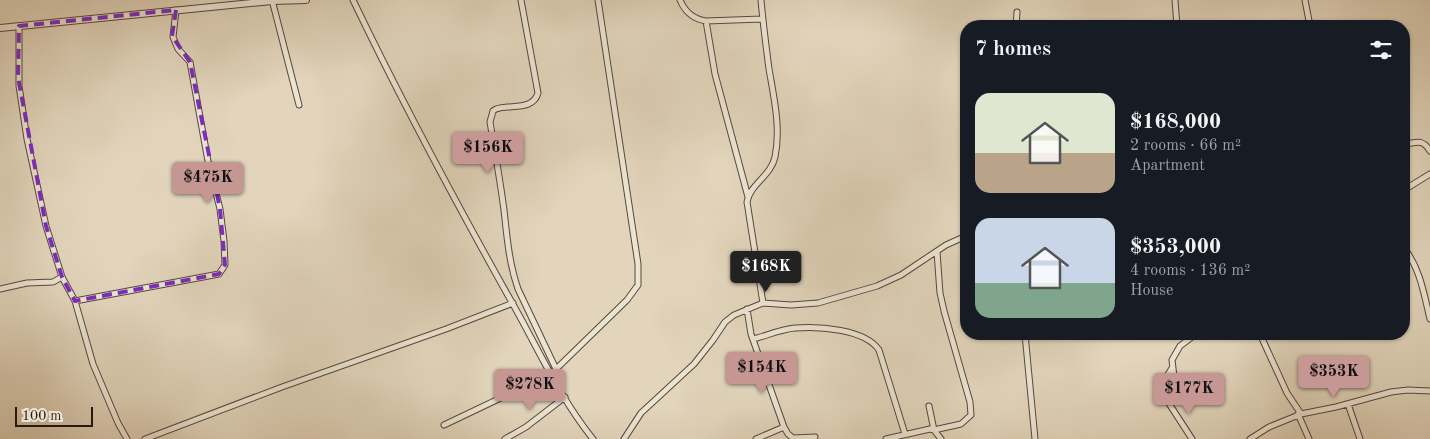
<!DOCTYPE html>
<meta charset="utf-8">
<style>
:root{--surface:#171b24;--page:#242831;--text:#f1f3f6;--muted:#9ea1a6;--accent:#c59692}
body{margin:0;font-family:"Old Standard TT",serif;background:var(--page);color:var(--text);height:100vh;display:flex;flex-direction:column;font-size:19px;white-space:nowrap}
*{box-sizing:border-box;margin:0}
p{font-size:16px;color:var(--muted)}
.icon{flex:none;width:28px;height:28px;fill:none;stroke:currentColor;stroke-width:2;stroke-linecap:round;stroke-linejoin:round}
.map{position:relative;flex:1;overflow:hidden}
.details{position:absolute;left:960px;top:20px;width:450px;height:320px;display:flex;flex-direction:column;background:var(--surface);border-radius:20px;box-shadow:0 1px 4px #0004}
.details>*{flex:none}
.scale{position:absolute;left:15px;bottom:12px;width:78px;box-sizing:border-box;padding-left:5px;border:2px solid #261912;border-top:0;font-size:14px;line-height:18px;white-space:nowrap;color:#261912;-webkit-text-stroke:4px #ece4d3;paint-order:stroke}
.price{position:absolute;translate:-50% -42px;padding:0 11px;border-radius:5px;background:var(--accent);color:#111;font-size:16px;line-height:32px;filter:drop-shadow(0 1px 2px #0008)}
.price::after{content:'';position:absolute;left:50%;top:30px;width:15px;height:11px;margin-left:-8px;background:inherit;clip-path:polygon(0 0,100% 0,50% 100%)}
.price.selected{background:#222;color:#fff}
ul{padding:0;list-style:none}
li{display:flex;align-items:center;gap:15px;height:125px;padding:0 15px}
li span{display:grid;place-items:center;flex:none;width:140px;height:100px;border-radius:15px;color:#555}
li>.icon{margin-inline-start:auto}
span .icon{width:60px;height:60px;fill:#fffc;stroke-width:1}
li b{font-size:21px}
h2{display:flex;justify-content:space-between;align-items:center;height:60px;padding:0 15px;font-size:21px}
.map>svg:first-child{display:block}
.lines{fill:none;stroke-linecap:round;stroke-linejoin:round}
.minor-casing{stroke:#55483c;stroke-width:7}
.tertiary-casing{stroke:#55483c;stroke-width:8}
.minor{stroke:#ece4d3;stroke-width:5}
.tertiary{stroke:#ece4d3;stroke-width:6}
.marked{fill:none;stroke:#7b2cbf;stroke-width:4;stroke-dasharray:10 6;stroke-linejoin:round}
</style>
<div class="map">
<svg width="1430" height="439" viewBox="0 0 1430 439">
<rect width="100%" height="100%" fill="#e2d5bc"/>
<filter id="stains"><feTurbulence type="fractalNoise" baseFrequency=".004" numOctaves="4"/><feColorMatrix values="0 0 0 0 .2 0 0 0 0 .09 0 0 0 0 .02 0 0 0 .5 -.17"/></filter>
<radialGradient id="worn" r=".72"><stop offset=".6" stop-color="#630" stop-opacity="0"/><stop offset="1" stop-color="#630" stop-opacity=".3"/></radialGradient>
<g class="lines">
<!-- minor casing -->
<g class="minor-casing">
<path id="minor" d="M272,0l27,105
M353,0c49,102 102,201 157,299 27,47 49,98 83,140
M521,0l17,93c-5,18 -27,11 -42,16l-3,2 -3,11c5,29 10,58 14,88 3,27 5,53 14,79l38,80
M680,0c5,12 13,19 26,21l56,-2
M761,0c2,23 5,46 8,69 5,29 12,59 6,88 -4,19 -25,27 -28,45l16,101
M1175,0l2,26
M1305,0l5,26
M706,21l9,53 33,123
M19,26v60l8,53 19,87 16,51 13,24 18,63 25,59 9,16
M1016,26l1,-14
M1404,144c13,-1 18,-6 26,7
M1404,190l26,-16
M1404,248c16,20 20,46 26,71
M0,289l27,-6 26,-1 9,-5
M75,301l144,-27 6,-9 -1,-24 -4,-32 -12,-48 -18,-99 -12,-13 -5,-12 3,-27
M747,309l4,25 33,93 4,7 5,4 22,-1
M1025,334l10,105
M1260,334l27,59 14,21
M753,339c13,-3 28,-10 42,-11 23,-2 70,1 84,22l26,84
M1172,368l-5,8 3,6 5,3 -3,-25 8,-14 16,-12
M1168,402l24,37
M1348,404l12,35
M929,406l5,24 27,-6 10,-9 -1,-13 -26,-91 -4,-18 -3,-41
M1298,414l11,25
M444,425l107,-51 76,-74 11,-15v-21l-40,-264
M145,439l137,-52 164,-58 67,-26
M505,439l21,-12 39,-30
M624,439l17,-26 53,-49 19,-24 12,-18 9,-7 29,-12 28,2 27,-2 59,-17 24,-11 45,-30 20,-9
M756,439l28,-12
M886,439l44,-10 4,1 7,9
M1250,439l19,-12 32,-13 35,-7 55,-15 17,-2 22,1"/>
</g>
<!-- tertiary casing -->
<g class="tertiary-casing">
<path id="tertiary" d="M0,28l272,-27 34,-1"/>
</g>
<!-- minor -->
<use href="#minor" class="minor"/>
<!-- tertiary -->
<use href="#tertiary" class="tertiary"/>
</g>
<!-- marked area -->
<path class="marked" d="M176,10l-4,26 18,26 30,147 5,56 -6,9 -144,27 -13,-24 -16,-51 -28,-149 1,-51z"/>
<rect width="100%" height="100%" filter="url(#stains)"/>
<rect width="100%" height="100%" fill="url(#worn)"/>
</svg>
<div class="scale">100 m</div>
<b class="price" style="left:488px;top:174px">$156K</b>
<b class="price" style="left:208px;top:204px">$475K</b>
<b class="price selected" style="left:766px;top:293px">$168K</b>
<b class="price" style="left:762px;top:394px">$154K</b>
<b class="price" style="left:1334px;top:398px">$353K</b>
<b class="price" style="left:530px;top:411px">$278K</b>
<b class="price" style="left:1189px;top:415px">$177K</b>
<section class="details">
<h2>7 homes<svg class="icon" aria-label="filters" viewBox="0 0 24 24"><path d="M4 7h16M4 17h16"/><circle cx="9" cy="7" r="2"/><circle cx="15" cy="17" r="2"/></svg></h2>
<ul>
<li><span style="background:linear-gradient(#dfe7d0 60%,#b9a48a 0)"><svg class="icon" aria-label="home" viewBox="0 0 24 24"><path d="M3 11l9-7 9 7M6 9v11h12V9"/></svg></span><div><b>$168,000</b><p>2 rooms · 66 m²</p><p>Apartment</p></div></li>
<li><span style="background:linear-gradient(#c9d6e8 65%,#7fa58c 0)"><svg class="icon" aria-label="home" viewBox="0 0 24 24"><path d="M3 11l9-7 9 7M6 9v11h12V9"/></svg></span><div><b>$353,000</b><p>4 rooms · 136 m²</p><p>House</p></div></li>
</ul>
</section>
</div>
